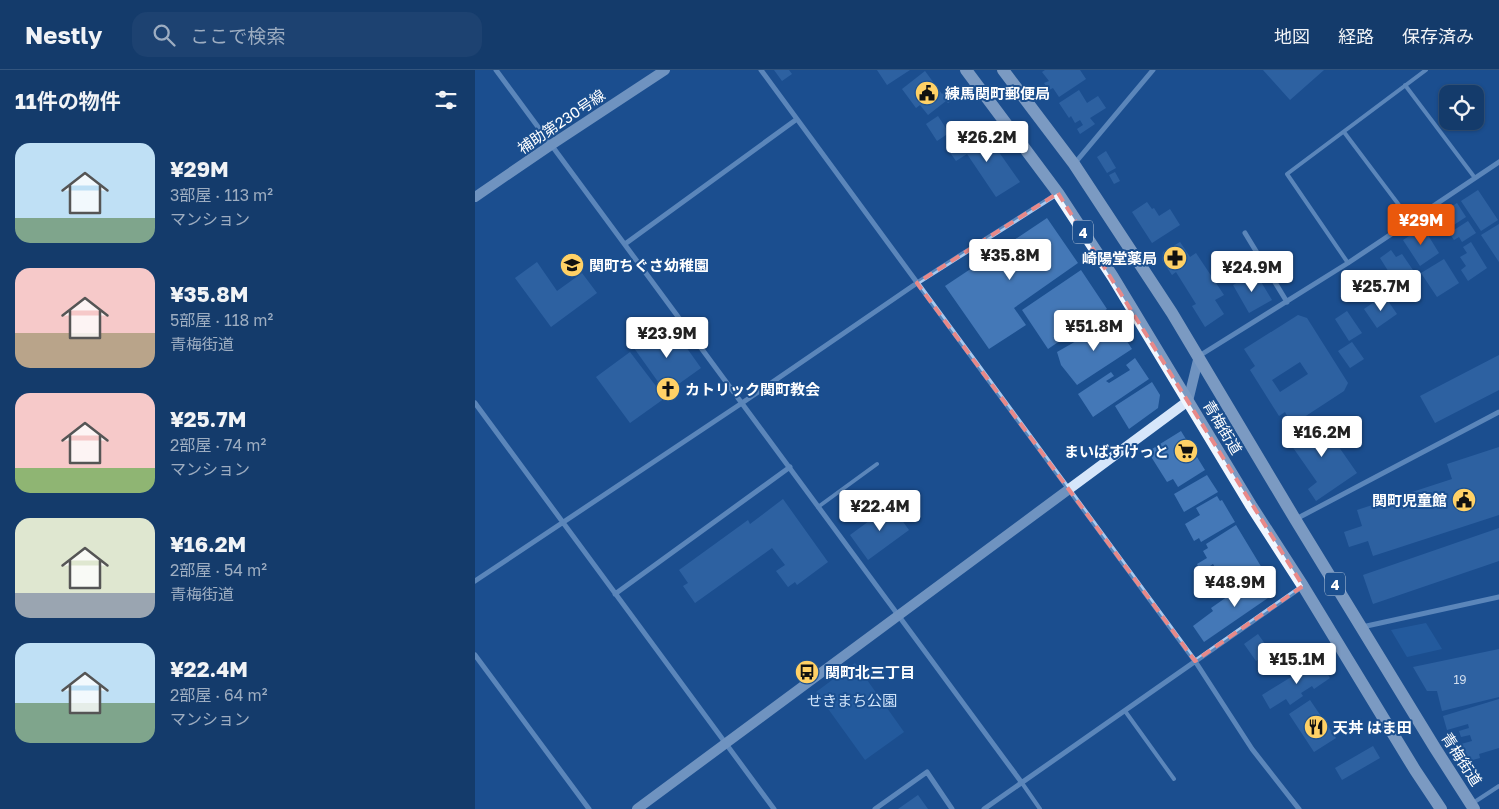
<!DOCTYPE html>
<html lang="ja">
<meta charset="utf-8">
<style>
:root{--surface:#143b6b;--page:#1d4271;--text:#f1f3f6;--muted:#9dadc1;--line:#33557e;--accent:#ea580c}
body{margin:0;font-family:"Golos Text","Noto Sans JP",sans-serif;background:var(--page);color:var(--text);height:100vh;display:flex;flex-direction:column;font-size:19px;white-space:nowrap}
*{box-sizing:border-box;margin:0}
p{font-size:16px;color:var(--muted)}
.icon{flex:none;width:28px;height:28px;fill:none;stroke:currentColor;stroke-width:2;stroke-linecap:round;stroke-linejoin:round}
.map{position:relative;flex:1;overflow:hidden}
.side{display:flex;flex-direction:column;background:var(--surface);width:475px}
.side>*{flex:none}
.tools{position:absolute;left:964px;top:15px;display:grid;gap:10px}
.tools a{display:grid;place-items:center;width:45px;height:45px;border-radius:10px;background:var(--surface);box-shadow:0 1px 4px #0004,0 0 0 1px var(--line);font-size:25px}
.price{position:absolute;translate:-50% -42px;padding:0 11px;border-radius:5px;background:#fff;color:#222;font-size:16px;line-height:32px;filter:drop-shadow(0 1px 2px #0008)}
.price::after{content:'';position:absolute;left:50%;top:30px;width:15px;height:11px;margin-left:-8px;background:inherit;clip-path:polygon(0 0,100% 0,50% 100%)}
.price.selected{background:var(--accent);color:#fff}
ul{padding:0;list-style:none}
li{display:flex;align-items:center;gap:15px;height:125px;padding:0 15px}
li span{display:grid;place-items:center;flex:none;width:140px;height:100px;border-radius:15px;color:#555}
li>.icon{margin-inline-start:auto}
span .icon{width:60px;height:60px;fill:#fffc;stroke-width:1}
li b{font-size:21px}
h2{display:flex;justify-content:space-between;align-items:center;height:60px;padding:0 15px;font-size:21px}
header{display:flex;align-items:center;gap:30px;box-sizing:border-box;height:70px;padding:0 25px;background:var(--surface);border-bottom:1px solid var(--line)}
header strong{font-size:24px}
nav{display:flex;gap:28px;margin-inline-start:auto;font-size:18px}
.search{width:350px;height:45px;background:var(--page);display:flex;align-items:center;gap:12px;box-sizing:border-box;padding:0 18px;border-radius:15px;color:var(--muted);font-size:19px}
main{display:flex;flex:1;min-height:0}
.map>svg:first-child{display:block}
.green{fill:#2e69ad}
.building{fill:#4478b7;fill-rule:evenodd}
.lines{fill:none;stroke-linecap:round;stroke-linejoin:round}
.lane{stroke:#a9c9ee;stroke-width:4}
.street{stroke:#a9c9ee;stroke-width:5}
.secondary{stroke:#d6e6fa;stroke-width:10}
.primary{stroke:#f0f6ff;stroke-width:12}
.marked{fill:none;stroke:#e88989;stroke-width:4;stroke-dasharray:10 6;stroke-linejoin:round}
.labels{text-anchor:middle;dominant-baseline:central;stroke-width:4;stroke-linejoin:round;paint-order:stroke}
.number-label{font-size:12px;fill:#d0dded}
.shield{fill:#1b4f8f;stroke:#bbcadd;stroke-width:1}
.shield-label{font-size:14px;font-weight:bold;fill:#fff}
.poi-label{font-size:15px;font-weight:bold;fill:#fff;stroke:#1b4f8f;text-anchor:start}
.street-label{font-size:15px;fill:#fff;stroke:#1b4f8f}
.park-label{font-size:15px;fill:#cfe3fa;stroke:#1b4f8f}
</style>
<header>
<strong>Nestly</strong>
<div class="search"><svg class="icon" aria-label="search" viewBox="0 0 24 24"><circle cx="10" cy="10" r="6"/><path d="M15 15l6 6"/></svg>ここで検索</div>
<nav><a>地図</a><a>経路</a><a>保存済み</a></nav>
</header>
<main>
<section class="side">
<h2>11件の物件<svg class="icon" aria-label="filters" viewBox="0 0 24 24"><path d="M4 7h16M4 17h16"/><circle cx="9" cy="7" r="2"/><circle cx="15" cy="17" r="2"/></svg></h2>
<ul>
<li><span style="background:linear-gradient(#bfe0f5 75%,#7fa58c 0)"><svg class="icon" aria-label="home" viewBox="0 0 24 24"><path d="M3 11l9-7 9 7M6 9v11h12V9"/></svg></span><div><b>¥29M</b><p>3部屋 · 113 m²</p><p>マンション</p></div></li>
<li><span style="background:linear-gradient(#f6c9c9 65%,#b9a48a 0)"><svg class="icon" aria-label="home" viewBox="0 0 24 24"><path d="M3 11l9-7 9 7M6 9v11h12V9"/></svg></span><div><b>¥35.8M</b><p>5部屋 · 118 m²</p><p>青梅街道</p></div></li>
<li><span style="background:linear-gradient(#f6c9c9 75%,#8fb573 0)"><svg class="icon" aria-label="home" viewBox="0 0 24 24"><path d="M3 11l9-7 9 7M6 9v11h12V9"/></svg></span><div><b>¥25.7M</b><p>2部屋 · 74 m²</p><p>マンション</p></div></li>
<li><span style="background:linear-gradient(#dfe7d0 75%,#9aa5b1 0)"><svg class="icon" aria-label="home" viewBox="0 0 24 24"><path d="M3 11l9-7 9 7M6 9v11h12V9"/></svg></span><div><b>¥16.2M</b><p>2部屋 · 54 m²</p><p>青梅街道</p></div></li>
<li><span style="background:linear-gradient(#bfe0f5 60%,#7fa58c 0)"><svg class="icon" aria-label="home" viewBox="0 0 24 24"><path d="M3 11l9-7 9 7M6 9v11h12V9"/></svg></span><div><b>¥22.4M</b><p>2部屋 · 64 m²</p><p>マンション</p></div></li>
</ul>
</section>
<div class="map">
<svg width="1024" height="739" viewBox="0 0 1024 739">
<rect width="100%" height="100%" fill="#1b4f8f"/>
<!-- green -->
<path class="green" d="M951,553l16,26 -35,8 -16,-27z
M380,593l49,69 -39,28 -49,-68z"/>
<!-- building -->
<path class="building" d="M299,0h15l3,4 -10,7z
M402,0h33l-23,15z
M570,0h35l6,9 -27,18 -6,-9 -4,2 -5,-7 5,-2 -7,-9z
M788,0h61l-34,30z
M450,1l17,23 5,-4 6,10 -5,3 -2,-2 -18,14 -8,-10 -4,3 -14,-19z
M604,20l8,13 11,-7 8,12 -16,10 5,6 -15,10 -3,-5 6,-4 -3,-5 -5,3 -4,-7 -2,2 -10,-15z
M463,46l11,17 -12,8 -11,-17z
M506,59l4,4 -7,4 4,5 7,-4 31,44 -24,15 -29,-43 -11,7 -7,-10z
M631,81l10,17 -9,5 -10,-16z
M640,102l5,9 -6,3 -5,-9z
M1003,120l20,30 -17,11 -20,-30z
M672,132l5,7 2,-1 5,8 11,-7 10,16 -28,18 -20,-31z
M982,133l9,14 -20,13 -9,-14z
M572,148l31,45 -64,45 12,17 -37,24 -44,-63z
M993,151l8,12 -14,9 -3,-5 -5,3 -4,-6 5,-2 -1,-2z
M1024,154v38l-18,-27z
M948,157l16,26 -19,13 -17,-26z
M705,172l10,15 6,-4 28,42 -9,5 9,14 -19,13 -13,-21 4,-2 -20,-32 -4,3 -10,-15 1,-8z
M996,172l16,26 -19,13 -7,-11 5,-4 -6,-9 7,-4 -4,-6z
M916,180l5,7 6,-3 13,19 -8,5 6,8 -11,7 -22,-35z
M969,189l15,24 -22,14 -16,-24z
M62,192l20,29 25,-18 15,20 -46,34 -36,-49z
M606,200l26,39 -59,40 -26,-39z
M780,202l17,28 -23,13 -16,-28z
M909,225l13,19 -20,14 -13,-19z
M872,241l15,22 -13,8 -14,-22z
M823,245l9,3 41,65 -4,8 -52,34 -7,-13 -6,4 -29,-46 5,-4 -11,-17zM825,292l8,12 -28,18 -8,-12z
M638,250l19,29 -55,36 -16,-20 -4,-13z
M185,259l5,8 9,-7 27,38 -35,25 -32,-45z
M877,272l12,17 -14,9 -12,-17z
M155,282l35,46 -35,25 -34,-46z
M1024,285v35l-64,33 -15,-27z
M660,288l14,21 -56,38 -15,-23 33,-22 3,4 -8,5 3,2 21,-13 -4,-5z
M677,312l8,13 -2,13 -29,21 -14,-23z
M843,347l39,56 -41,28 -8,-12 9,-7 -30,-43z
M706,361l24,39 -27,17 -5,-8 -6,3 -17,-27 4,-2 -2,-4z
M1024,377v68l-126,41 -5,-15 -19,6 -5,-15 18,-6 -5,-16 95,-31 -5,-15z
M732,405l11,17 -34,20 -10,-18z
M742,426l3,5 2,-1 13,22 -34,20 -2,-4 -5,3 -9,-17 15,-9 -4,-7z
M308,429l45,63 -31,23 -2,-3 -7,5 -12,-16 9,-6 -13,-17 -77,55 -12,-17 5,-3 -9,-13 69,-50 2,4z
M416,435l18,25 -41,30 -18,-25z
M761,455l26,43 -31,19 -2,-5 -4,3 -4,-7 -7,4 -4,-7 7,-4 -4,-7 -12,8 -4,-8 10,-6 -4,-7 5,-3 -2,-4z
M1024,458v33l-126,43 -10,-29z
M793,504l8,12 -2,8 -70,48 -11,-16 20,-15 -2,-3 20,-14 2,3z
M783,564l12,17 -14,10 -12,-17z
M1024,579v48l-57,14 -5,-20h-10l-14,-24z
M844,590l11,18 -16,11 -2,-3 -11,7 2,3 -13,9 -4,-6 -16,10 -8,-14z
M1024,629v49l-20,6 1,4 -11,3 -3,-3 -5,-14 11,-3 -2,-6 -9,2 -2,-6 10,-3 -1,-4 -21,6 -4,-14z
M835,630l26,38 -22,14 -25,-38z
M898,676l7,12 -38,22 -7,-12z
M443,725l10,14h-30z"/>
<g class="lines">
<!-- lane -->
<path class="lane" d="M930,15l70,93
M869,62l67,89
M873,193l-61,-89 139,-104
M343,437l59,-43
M650,641l49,68
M547,713l18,26
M998,733l26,-17"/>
<!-- street -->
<path class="street" d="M21,0l526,713
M286,0l434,591 57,88 47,60
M600,93l78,-93
M770,163l42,69
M150,174l172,-125
M724,286l149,-93 151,-101
M0,333l299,406
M821,449l203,-107
M0,511l267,-178 175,-120 140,-89
M140,524l175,-127
M887,557l137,-30
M0,585l114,154
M400,739l52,-37 25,37
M509,739l319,-223"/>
<!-- secondary -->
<path class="secondary" d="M0,127l76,-52 114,-75
M162,739l551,-408 11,-45"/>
<!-- primary -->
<path class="primary" d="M491,0l92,123 55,84 139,230 51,79 112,184 26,39
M528,0l71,94 98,149 123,206 140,229 39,61"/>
</g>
<!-- marked area -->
<path d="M0 0H1024V739H0ZM583,123l245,393 -108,75 -278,-378z" fill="#1b4f8f" fill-opacity=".55" fill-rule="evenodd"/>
<path class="marked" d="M583,123l245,393 -108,75 -278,-378z"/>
<!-- icons -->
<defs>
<g id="civic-disc" transform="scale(1.25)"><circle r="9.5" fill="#ffd166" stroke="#1b4f8f"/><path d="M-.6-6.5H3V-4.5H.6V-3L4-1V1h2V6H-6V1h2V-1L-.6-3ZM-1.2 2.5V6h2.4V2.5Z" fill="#111"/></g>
<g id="pharmacy-disc" transform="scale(1.25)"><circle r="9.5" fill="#ffd166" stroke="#1b4f8f"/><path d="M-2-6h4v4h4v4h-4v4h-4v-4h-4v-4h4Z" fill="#111"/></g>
<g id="school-disc" transform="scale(1.25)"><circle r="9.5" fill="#ffd166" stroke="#1b4f8f"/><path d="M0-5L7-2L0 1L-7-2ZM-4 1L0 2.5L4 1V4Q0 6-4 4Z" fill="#111"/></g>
<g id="church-disc" transform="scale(1.25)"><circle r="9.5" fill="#ffd166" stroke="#1b4f8f"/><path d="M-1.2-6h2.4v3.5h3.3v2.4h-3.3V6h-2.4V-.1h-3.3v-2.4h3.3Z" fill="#111"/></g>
<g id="supermarket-disc" transform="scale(1.25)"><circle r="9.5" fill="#ffd166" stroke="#1b4f8f"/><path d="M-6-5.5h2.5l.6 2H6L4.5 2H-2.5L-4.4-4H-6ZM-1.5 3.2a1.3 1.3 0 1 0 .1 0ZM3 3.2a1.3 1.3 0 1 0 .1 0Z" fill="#111"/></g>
<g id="bus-disc" transform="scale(1.25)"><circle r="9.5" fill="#ffd166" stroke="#1b4f8f"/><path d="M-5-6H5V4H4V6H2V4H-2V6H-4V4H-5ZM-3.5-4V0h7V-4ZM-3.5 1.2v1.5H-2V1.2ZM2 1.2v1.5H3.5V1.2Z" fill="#111"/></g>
<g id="restaurant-disc" transform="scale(1.25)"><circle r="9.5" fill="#ffd166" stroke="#1b4f8f"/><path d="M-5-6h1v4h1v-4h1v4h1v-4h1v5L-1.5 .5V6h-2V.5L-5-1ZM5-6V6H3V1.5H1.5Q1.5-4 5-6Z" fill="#111"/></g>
</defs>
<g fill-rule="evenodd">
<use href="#civic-disc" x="452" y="23"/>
<use href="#pharmacy-disc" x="700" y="188"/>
<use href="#school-disc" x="97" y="195"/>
<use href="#church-disc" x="193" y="319"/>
<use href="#supermarket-disc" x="711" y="381"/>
<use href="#civic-disc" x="989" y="430"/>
<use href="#bus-disc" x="332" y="602"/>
<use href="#restaurant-disc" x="841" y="657"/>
</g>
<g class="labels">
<!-- number labels -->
<g class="number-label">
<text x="985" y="609">19</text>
</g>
<!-- shield labels -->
<g class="shield">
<rect x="598" y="150.5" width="20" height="23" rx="4"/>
<rect x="850" y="502.5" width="20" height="23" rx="4"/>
</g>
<g class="shield-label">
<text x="608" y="162">4</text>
<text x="860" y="514">4</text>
</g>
<!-- poi labels -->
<g class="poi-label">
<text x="470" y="23">練馬関町郵便局</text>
<text x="682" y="188" text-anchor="end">崎陽堂薬局</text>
<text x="114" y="195">関町ちぐさ幼稚園</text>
<text x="210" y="319">カトリック関町教会</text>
<text x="694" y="381" text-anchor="end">まいばすけっと</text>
<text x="972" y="430" text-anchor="end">関町児童館</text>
<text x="350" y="602">関町北三丁目</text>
<text x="858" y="657">天丼 はま田</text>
</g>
<!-- street labels -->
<g class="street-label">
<text transform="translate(86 51) rotate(-34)">補助第230号線</text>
<text transform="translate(748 357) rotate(59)">青梅街道</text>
<text transform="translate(987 689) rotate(57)">青梅街道</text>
</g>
<!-- park labels -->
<g class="park-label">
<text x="377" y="630">せきまち公園</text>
</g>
</g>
</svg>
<div class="tools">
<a><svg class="icon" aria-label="locate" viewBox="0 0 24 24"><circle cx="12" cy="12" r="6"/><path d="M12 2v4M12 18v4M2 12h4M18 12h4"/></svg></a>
</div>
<b class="price" style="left:512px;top:93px">¥26.2M</b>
<b class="price selected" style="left:946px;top:176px">¥29M</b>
<b class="price" style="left:535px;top:211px">¥35.8M</b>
<b class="price" style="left:777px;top:223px">¥24.9M</b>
<b class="price" style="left:906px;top:242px">¥25.7M</b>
<b class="price" style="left:619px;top:282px">¥51.8M</b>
<b class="price" style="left:192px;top:289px">¥23.9M</b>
<b class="price" style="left:847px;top:388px">¥16.2M</b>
<b class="price" style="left:405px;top:462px">¥22.4M</b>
<b class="price" style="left:760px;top:538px">¥48.9M</b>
<b class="price" style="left:822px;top:615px">¥15.1M</b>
</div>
</main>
